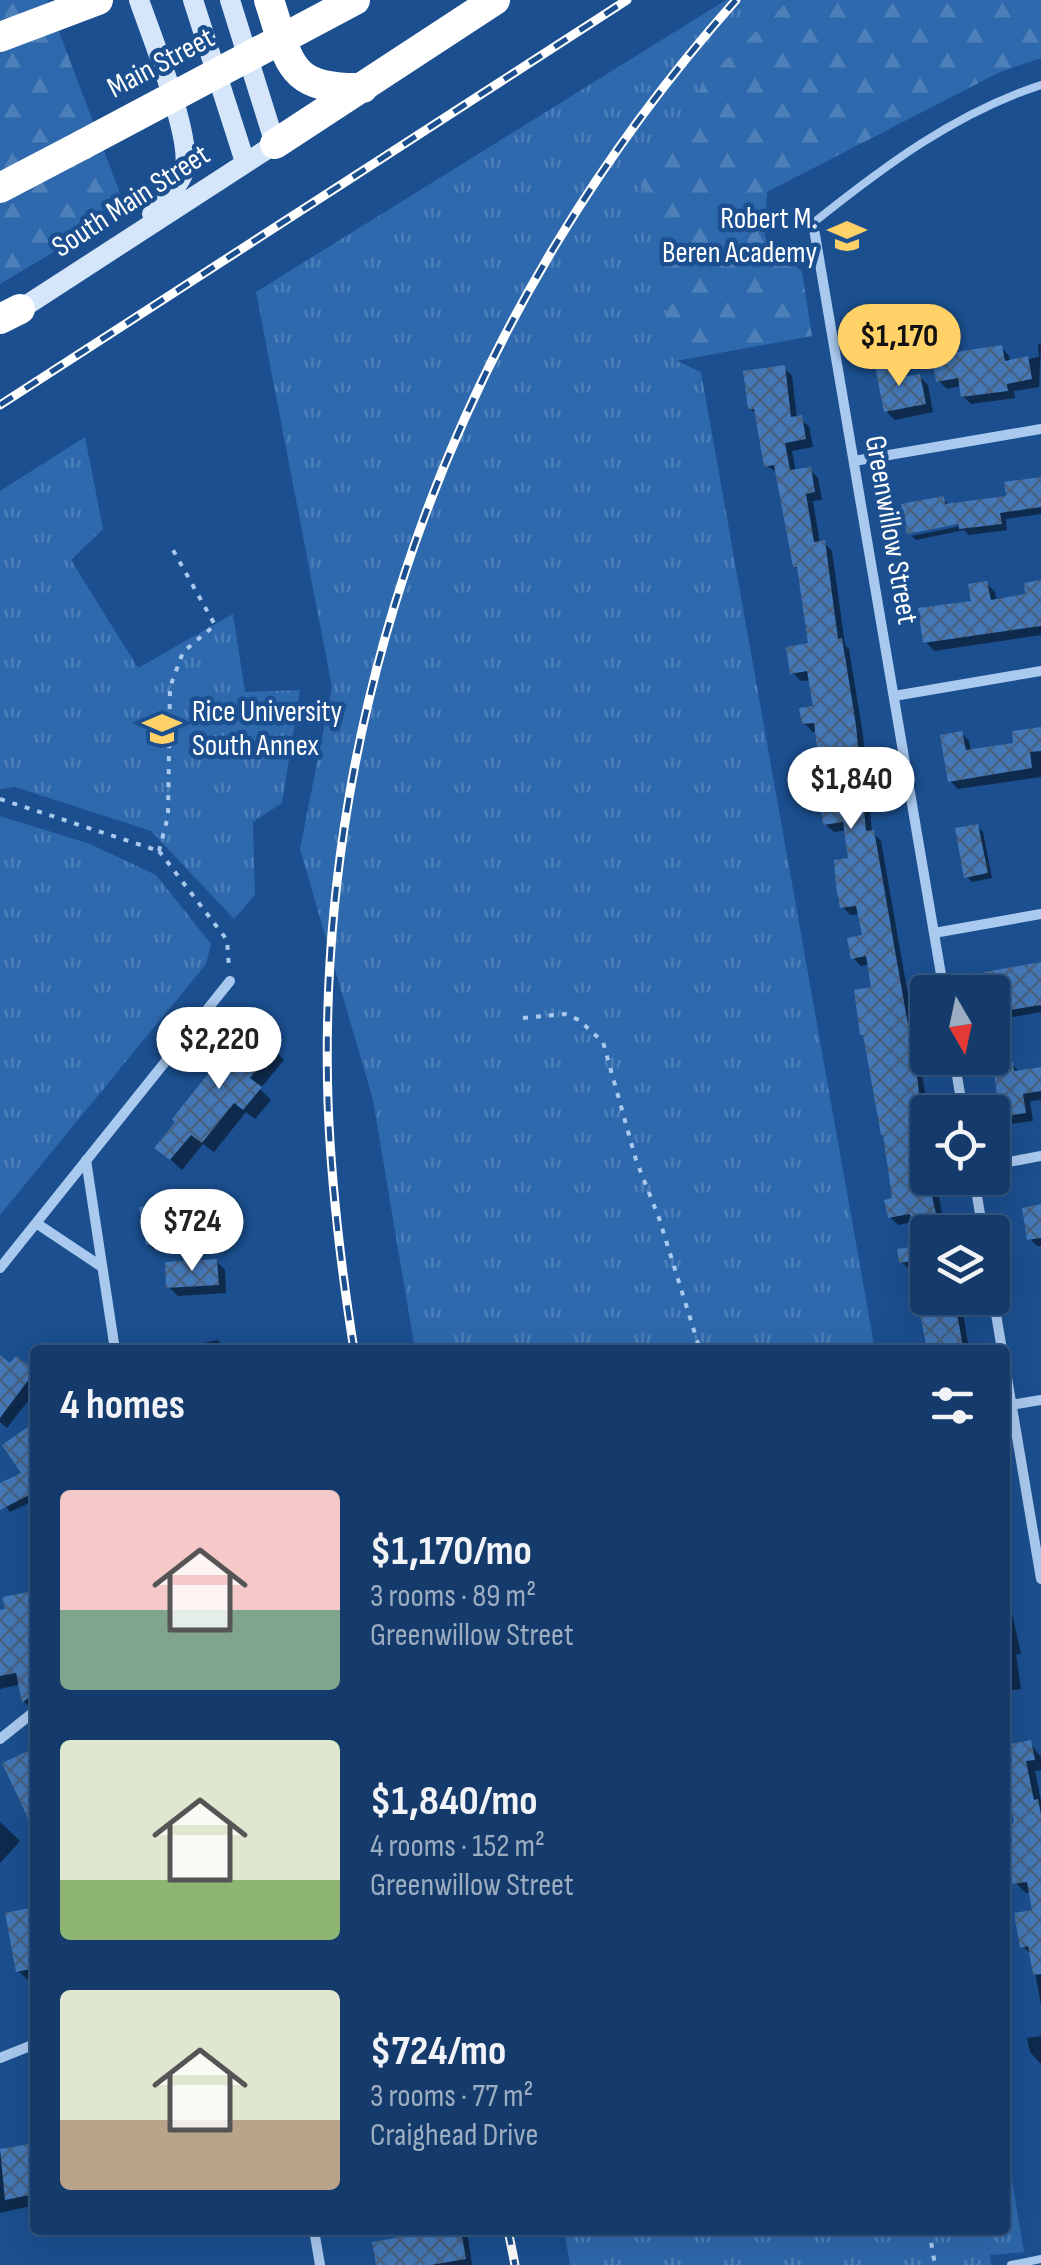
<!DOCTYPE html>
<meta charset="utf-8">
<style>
:root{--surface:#143b6b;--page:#214673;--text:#f1f3f6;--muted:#9dadc1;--line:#33557e;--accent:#ffd166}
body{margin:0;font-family:"Sofia Sans Condensed",sans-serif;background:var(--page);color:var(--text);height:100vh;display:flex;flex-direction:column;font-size:38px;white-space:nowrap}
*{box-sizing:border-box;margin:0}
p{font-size:32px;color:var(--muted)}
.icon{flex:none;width:55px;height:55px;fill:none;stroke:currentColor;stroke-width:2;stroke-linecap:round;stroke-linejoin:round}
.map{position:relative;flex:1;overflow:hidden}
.side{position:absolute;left:30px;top:1345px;width:980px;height:890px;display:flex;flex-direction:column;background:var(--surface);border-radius:10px;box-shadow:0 10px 40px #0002,0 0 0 2px var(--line)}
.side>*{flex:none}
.needle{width:65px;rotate:171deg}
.buttons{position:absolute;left:910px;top:975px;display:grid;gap:20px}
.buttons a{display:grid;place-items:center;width:100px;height:100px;border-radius:10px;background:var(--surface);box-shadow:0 10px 40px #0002,0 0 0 2px var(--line);font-size:50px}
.price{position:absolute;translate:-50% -85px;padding:0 22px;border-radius:35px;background:#fff;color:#222;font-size:32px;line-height:65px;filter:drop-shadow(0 2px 5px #0008)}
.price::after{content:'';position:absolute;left:50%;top:60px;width:30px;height:22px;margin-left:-15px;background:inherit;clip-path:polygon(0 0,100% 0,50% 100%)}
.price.active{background:var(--accent);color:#111}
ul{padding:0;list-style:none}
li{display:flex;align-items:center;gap:30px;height:250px;padding:0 30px}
li span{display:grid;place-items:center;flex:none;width:280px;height:200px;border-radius:10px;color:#555}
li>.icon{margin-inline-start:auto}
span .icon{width:120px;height:120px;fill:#fffc;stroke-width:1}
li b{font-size:42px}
h2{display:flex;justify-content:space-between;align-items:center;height:120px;padding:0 30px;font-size:42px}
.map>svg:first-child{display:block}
.grass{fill:url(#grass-tufts)}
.forest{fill:url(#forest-firs)}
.shadow{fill:#0007}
.building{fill:url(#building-cross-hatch)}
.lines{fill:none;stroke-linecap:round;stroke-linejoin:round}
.path{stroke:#a9c9ee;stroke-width:4;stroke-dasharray:5 8;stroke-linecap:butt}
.lane{stroke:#a9c9ee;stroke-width:8}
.street{stroke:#a9c9ee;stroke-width:10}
.secondary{stroke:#d6e6fa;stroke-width:20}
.highway{stroke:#fff;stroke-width:30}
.rail-casing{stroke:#fff;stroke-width:9}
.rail{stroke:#1b4f8f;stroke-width:5;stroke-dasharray:15;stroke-linecap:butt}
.highway-bridge{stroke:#fff;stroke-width:30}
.labels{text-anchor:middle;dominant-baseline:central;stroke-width:9;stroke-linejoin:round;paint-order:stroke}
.street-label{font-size:30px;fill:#fff;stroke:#1b4f8f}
.poi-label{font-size:30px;fill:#fff;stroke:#1b4f8f;text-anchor:end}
</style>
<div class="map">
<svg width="1041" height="2265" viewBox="0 0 1041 2265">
<defs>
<pattern id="grass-tufts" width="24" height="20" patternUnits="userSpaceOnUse" patternTransform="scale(2.5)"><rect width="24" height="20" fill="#2e69ad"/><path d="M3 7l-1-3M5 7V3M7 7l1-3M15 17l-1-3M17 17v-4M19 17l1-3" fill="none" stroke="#4d80b9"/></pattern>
<pattern id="forest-firs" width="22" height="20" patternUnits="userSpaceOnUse" patternTransform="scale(2.5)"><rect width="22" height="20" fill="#2e69ad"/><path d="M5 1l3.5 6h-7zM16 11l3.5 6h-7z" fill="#4d80b9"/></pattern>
<pattern id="building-cross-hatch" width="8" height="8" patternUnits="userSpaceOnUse" patternTransform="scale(2.5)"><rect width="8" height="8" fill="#4478b7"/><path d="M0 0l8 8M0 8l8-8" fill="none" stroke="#486282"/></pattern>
</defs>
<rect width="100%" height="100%" fill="#1b4f8f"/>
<!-- grass -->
<path class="grass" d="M726,0h63l-81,77 -33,283 26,12 174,978h-460l-42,-250 -73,-251 32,-162 -76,-395z
M85,437l18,92 -32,31 67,108 95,-54 12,78 55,-2 -18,113 -29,19 2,73 -21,24 -83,-88 -136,-44 -15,2v-298z
M0,816l90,28 66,31 55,69 -5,20 -206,251z
M1005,2139l19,113 -34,3 1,10h-421l-6,-35h441z"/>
<!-- forest -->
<path class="forest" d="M0,0h47l79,209 -126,75z
M789,0h252v58l-41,14 -233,120 -2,45 37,35 10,64 -136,25 -34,-185 66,-99z"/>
<!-- shadow -->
<path class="shadow" d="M1041,343l-2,44 -25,4 1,7 -44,6 -8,-8 -2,-10 -14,3 -9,-9 10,-32 7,7 46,-8 8,9 1,6 29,-5 -1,-13z
M897,365l9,14 13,-3 9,9 5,27 -38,8 -9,-9z
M784,368l8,8 5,42 12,8 4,21 -21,4 4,21 14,-2 8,8 4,22 -9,1 7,43 4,-1 8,8 13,94 4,4 14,86 9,97 9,9 44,251 3,86h8l9,54h-17v66h33l8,52h-38l-15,-81 -6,1 -8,-8 17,-14 -5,-26 -16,3 -8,-8 5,-17 -21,-211 -4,-25 -9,2 -8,-8 12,-20 -5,-24 -9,1 -9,-8 9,-47 -4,-30 -13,2 -9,-8 14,-39 -3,-23 -7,1 -8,-8 -4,-24 -4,1 -9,-9 12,-15 -5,-28 -10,1 -8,-8 17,-27 -10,-75 -5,-5 -17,-93 -11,-7 -10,-51 -7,-7z
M1041,479v35l-35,5 1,11 -38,5 -5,-5 -48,10 -4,-4 59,-12 -1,-5 -61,14 -5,-27 39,-7 7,7 59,-8 -2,-14z
M986,583l9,9 2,10 31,-6 13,-13v52l-107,16 -8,-9 48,-39z
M1041,729v48l-83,12 -8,-8 11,-48 8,8 2,11 45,-7z
M977,826l6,6 9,46 -20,4 -5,-5z
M1041,963v49l-40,7 -7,-7 -7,-38z
M273,1049l11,11 -24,29 11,11 -16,19 -9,-7 -32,40 -11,-8 -21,26 -24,-22z
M1012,1064l8,9 21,-4v31l-11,1 3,20 -22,3 -8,-8z
M154,1207l5,5 7,35 -12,2 -5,-5z
M1041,1207v39h-4l-7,-7z
M216,1261l9,9 1,23 -48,3 -9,-9z
M218,1340l7,9 6,1h-32l-1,-6z
M16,1359l19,15v18l-28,36 -7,-6v-56l11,1z
M35,1425v75l-25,12 -10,-14v-12l25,-12z
M1005,1581l16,73h-5l5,35 -16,2z
M35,1593v119l-11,-10 -3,-18 -21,5v-53z
M1030,1743l11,14v13l-6,1 6,30v204l-9,-49 -9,-10 12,-34 -3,-20 -6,1 -10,-10 -4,-21 -7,1v-36l12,-2 -12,-52v-25z
M0,1822l20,19 -20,22z
M35,1909v69l-8,1 -9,-8z
M1041,2036v27h-1l-10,-11 -3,-14z
M35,2145v60l-35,8v-61z
M457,2230l11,7 4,28h-93z"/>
<!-- building -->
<path class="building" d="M1002,345l3,16 23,-5 4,23 -25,5 1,7 -47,6 -3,-19 -22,4 -5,-33 18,-3 1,7z
M898,363l2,14 20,-3 6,30 -42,8 -9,-45z
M785,365l6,52 11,-2 4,24 -21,4 5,27 21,-3 4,25 -9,2 8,48 11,-2 13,99 4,-1 14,87 10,106 8,-1 44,252 2,29 8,-1v68l12,54h-12v75h-8l-8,-46 -13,2 -2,-14 19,-3 -6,-32 -22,4 -4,-18 8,-2 -9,-63h-2l-18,-100h-3l-6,-45 17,-3 -5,-31 -15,3 -4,-21 15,-3 -6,-29 -16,2 -4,-21 -2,-27 14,-2 -5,-36 -20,3 -5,-39 19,-3 -5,-29 -14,2 -4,-33 -12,1 -3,-16 14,-2 -6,-35 -17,3 -4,-27 22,-4 -11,-76h-4l-19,-102 -10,2 -10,-58h-6l-5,-38z
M1041,477v30l-41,6 2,11 -43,5v-5l-52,10 -6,-30 43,-8 1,8 61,-8 -2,-14z
M1041,580v46l-118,17 -5,-35 53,-7 -3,-17 19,-3 4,19 34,-6 -1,-11z
M1041,727v24l-11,1 2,16 -84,14 -8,-47 22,-4 4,19 47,-7 -1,-12z
M978,824l10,49 -24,5 -9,-50z
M1041,962v43l-49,8v-21h-4l-4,-20z
M247,1025l28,22 -25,31 12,9 -19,23 -9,-7 -32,40 -11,-8 -21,25 -16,-12 21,-26 -3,-3z
M1013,1062l1,9 27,-4v24l-18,3 3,19 -26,4 -7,-53z
M155,1204l7,38 -16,3 -7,-38z
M1041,1204v34l-14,2 -5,-32z
M217,1259l2,26 -53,3 -1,-26z
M955,1302l8,45 -36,3 -8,-42z
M0,1355l10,8 6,-7 19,15 -35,47z
M35,1422v70l-35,18v-27l21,-10 -19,-28z
M35,1591v101l-13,11 -6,-30 -16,3v-66l5,-1 -3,-12z
M1031,1740l4,20 -9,1 8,39 4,-1 3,16v159l-8,1 -5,-29 -8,2 -6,-35 18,-3 -5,-28 -14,2 -8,-33v-26l9,-2 -5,-28h-4v-50z
M35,1748v85l-33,-70z
M35,1907v61l-19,4 -11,-59z
M35,2143v51l-30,6 -5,-51z
M442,2230h19l5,29 -35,6h-55l-4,-23z"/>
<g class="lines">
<!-- path -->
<path class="path" d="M0,799l159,52
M159,851l9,-35 2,-129 13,-35 32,-27 -42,-75
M159,851l68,89 2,28
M523,1018l42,-4 14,6 24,22 33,118 23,58 41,132
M929,2230l6,35"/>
<!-- lane -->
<path class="lane" d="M813,223c70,-56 142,-110 228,-138
M1011,2265l30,-6"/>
<!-- street -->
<path class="street" d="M813,223l131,769
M854,461l187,-32
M894,696l147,-25
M934,933l107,-19
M954,1058l9,54
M86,1160l29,190
M992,1165l49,-9
M974,1178l9,54
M36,1223l66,44
M0,1268l230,-287
M992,1290l10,60
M1005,1366l36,213
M1011,1405l30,-5
M0,1739l35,-28
M0,2058l35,-14
M314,2230l6,35"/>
<!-- secondary -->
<path class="secondary" d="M139,0c12,35 55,141 45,171 -5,16 -21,30 -32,43
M193,0l52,162
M13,314l262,-170 -45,-144"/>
<!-- highway -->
<path class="highway" d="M269,0c21,63 18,90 94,88
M0,37l98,-37
M275,144l220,-144
M0,188l82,-43
M0,319l20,-10"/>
<!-- rail casing -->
<g class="rail-casing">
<path id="rail" d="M0,405l627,-405
M354,1350c-13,-83 -23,-165 -26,-248 -13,-406 139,-800 408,-1102
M508,2230l7,35"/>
</g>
<!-- rail -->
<use href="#rail" class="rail"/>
<!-- highway-bridge -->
<path class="highway-bridge" d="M82,145l273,-145"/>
</g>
<!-- icons -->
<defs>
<g id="school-bare" transform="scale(3)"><path d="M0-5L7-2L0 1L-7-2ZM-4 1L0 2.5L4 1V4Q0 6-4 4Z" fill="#ffd166" stroke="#1b4f8f" stroke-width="2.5" paint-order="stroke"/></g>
<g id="university-bare" transform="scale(3)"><path d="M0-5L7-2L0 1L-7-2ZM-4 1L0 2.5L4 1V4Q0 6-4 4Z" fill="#ffd166" stroke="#1b4f8f" stroke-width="2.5" paint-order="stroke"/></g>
</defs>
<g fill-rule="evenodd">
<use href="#school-bare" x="847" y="236"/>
<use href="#university-bare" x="162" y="729"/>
</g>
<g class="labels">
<!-- street labels -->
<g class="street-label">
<text transform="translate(161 63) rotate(-28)">Main Street</text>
<text transform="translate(131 201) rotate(-33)">South Main Street</text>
<text transform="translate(891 530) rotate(80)">Greenwillow Street</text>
</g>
<!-- poi labels -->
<g class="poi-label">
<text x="817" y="219">Robert M.<tspan x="817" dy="34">Beren Academy</tspan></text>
<text x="192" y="712" text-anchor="start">Rice University<tspan x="192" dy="34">South Annex</tspan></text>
</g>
</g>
</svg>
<div class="buttons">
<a><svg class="needle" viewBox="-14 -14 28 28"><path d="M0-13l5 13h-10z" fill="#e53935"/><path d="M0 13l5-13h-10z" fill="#9dadc1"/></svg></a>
<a><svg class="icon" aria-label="locate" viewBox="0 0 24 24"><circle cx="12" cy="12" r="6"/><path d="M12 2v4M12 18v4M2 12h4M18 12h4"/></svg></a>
<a><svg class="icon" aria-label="layers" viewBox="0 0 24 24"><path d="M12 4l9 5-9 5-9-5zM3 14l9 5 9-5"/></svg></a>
</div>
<b class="price active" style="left:899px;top:389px">$1,170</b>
<b class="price" style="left:851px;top:832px">$1,840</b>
<b class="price" style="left:219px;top:1092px">$2,220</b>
<b class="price" style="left:192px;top:1274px">$724</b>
<section class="side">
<h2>4 homes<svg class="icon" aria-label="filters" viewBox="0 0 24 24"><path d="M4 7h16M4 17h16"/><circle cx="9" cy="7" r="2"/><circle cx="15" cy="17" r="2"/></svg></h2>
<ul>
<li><span style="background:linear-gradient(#f6c9c9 60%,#7fa58c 0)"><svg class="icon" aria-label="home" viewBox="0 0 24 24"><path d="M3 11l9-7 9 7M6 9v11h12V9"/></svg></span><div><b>$1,170/mo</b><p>3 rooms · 89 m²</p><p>Greenwillow Street</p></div></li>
<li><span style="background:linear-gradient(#dfe7d0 70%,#8fb573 0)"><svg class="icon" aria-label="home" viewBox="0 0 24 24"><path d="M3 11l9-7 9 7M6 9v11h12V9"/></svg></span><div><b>$1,840/mo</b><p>4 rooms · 152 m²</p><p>Greenwillow Street</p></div></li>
<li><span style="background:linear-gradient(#dfe7d0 65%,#b9a48a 0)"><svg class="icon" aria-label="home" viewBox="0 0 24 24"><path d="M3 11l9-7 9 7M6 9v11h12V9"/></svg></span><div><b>$724/mo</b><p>3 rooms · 77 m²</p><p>Craighead Drive</p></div></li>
</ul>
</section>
</div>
